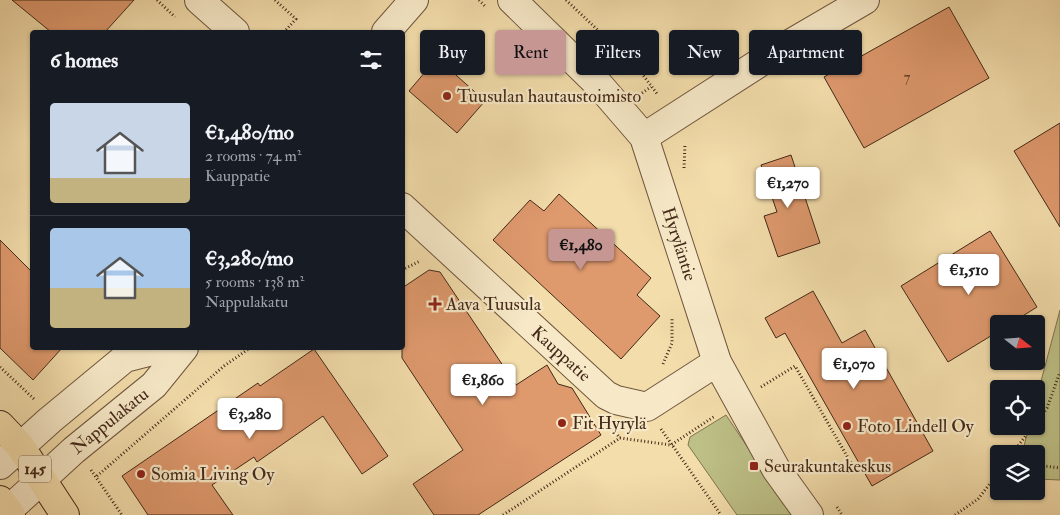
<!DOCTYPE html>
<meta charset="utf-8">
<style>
:root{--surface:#171b24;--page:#20242c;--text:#f1f3f6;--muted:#9ea1a6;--line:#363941;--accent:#c59692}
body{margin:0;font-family:"IM FELL Double Pica",serif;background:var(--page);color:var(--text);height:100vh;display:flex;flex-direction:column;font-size:19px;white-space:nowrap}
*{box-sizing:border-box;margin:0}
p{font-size:16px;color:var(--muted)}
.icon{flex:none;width:28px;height:28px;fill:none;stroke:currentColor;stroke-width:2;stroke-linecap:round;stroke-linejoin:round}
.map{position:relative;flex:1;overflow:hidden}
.drawer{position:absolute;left:30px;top:30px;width:375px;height:320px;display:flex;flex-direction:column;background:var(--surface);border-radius:5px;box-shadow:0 1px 4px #0004}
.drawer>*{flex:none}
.banner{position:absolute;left:420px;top:30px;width:475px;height:45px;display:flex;gap:10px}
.needle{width:32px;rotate:107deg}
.buttons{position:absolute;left:990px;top:315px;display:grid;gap:10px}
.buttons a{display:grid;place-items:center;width:55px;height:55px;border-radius:5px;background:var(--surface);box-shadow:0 1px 4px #0004;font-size:25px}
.price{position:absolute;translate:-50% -42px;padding:0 11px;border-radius:5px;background:#fff;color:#222;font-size:16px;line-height:32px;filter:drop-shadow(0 1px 2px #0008)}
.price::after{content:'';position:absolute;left:50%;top:30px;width:15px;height:11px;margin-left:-8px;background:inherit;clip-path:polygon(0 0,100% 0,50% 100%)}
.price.on{background:var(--accent);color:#111}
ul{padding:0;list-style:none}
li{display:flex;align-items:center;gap:15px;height:125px;padding:0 20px}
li+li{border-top:1px solid var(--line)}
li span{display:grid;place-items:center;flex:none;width:140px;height:100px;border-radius:5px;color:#555}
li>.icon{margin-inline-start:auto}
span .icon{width:60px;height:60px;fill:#fffc;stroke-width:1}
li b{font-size:21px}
h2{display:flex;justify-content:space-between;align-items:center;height:60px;padding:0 20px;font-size:21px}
.pill{padding:0 18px;border-radius:5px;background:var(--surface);box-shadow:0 1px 4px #0004;font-size:18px;line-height:45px}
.pill.on{background:var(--accent);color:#111}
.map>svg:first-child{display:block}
.green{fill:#bdc087;stroke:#807450}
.building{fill:#de996d;stroke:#432919}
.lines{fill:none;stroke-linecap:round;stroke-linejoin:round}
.minor-casing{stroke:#6f563e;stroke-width:30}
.tertiary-casing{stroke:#6f563e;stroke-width:30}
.primary-casing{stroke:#432919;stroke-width:30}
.path{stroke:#432919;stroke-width:3;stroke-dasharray:1 2.5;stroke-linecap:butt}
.minor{stroke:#f7e9c8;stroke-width:28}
.tertiary{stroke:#f7e9c8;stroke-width:28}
.primary{stroke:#f3ddab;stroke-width:28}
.poi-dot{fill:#8f2418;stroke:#f7e9c8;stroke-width:2}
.labels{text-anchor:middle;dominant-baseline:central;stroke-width:4.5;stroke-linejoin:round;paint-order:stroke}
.number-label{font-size:15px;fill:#6a452e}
.shield{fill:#f7e9c8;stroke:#79634e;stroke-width:1}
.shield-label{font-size:16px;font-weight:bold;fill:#432919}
.poi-label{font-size:18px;fill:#432919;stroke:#f7e9c8;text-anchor:start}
.street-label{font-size:18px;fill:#432919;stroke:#f7e9c8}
</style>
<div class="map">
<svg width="1060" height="515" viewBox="0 0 1060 515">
<rect width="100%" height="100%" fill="#f3ddab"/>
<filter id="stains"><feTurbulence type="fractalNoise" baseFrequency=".004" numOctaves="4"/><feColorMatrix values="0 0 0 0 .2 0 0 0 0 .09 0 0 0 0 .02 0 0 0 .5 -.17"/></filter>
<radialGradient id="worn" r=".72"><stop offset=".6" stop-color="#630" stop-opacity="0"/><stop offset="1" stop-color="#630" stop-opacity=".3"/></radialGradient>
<!-- green -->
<path class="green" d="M1060,310v170l-24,-1v-25h-14l7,-28h7v-26z
M726,415l67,100h-56l-49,-70 2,-8z"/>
<!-- building -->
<path class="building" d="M12,0h122l-29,32h-54z
M949,7l40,71 -125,70 -40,-71z
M437,58l48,43 -28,32 -48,-42z
M1060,123v104l-46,-76z
M791,155l29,88 -42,14 -14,-41 13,-4 -16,-47z
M559,194l92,84 -14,17 23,21 -39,43 -128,-119 37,-40 14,11z
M990,231l47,76 -27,17h-11v7l-51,31 -47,-76z
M0,240l32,32v76h30l-29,32 -33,-32z
M429,270l11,2 76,113 31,-20 11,19 14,4 29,47 -123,80h-44l-21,-31 50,-34 -61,-92v-70z
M813,291l29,52 23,-13 68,121 -61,35 -87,-153 -9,5 -11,-20z
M314,349l74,107 -26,18 -39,-58 -66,46 -3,-5 -42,28 21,30h-85l-26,-39 136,-93 2,3z"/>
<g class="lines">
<!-- minor casing -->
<g class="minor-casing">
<path id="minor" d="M199,0l36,32
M386,32l28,-32
M644,137l137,-88 84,-49
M402,207l204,188 10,5 31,7 70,-45
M0,465l50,-45 75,-62 39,-10
M3,515l71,-65 80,-65 30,-37"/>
</g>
<!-- tertiary casing -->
<g class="tertiary-casing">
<path id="tertiary" d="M512,0l88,86 44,51 73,225 59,107 33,46"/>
</g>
<!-- primary casing -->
<g class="primary-casing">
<path id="primary" d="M0,425l20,21 45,69
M0,500l11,15"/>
</g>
<!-- path -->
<path class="path" d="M157,0l18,17
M275,0l21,19 -12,13
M479,0l6,6
M566,0l71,67 21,28
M642,93l9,-6
M684,168l1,-24
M402,270l18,-9
M663,364l9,-21v-26
M0,367l34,32
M761,387l34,-21 60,104
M1036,422l11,-14 13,-36
M611,427l9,11
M661,429l60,86
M1012,454l21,-28
M1036,465l24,3
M91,470l31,45
M97,476l127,-110 26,-18
M837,507l5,8
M503,515l117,-77 51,7 44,-29
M955,515l23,-16 21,-27"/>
<!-- minor -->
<use href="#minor" class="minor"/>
<!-- tertiary -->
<use href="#tertiary" class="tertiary"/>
<!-- primary -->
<use href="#primary" class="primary"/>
</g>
<!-- markers -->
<g class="poi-dot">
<circle cx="447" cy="96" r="5"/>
<path d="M432.5 296.5h5v5h5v5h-5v5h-5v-5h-5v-5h5z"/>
<circle cx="562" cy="423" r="5"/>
<circle cx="847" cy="426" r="5"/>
<rect x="749" y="461" width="10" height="10" rx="2.5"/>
<circle cx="141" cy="474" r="5"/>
</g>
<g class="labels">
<!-- number labels -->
<g class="number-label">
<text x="907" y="77">7</text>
</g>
<!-- shield labels -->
<rect class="shield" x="19" y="455.5" width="32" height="27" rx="4"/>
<g class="shield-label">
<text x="35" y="469">145</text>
</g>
<!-- poi labels -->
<g class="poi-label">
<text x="457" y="96">Tuusulan hautaustoimisto</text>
<text x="446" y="304">Aava Tuusula</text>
<text x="572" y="423">Fit Hyrylä</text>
<text x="857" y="426">Foto Lindell Oy</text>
<text x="764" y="466">Seurakuntakeskus</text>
<text x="151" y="474">Somia Living Oy</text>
</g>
<!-- street labels -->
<g class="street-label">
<text transform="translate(679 244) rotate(72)">Hyryläntie</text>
<text transform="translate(561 354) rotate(42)">Kauppatie</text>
<text transform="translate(110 421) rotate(-39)">Nappulakatu</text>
</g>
</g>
<rect width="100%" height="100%" filter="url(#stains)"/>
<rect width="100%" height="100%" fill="url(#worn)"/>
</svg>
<div class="buttons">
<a><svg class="needle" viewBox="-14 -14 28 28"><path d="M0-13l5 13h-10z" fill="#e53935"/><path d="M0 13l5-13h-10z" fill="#9ea1a6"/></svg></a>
<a><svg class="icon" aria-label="locate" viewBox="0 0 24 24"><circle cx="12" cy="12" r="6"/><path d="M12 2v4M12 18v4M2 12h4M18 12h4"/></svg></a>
<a><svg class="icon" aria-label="layers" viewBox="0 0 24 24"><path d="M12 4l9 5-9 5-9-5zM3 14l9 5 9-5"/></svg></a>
</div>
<b class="price" style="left:788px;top:209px">€1,270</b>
<b class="price on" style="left:581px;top:271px">€1,480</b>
<b class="price" style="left:969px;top:296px">€1,510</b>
<b class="price" style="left:854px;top:390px">€1,070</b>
<b class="price" style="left:483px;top:406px">€1,860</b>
<b class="price" style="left:250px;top:440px">€3,280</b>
<div class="banner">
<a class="pill">Buy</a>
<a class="pill on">Rent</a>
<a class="pill">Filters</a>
<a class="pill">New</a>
<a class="pill">Apartment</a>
</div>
<section class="drawer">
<h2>6 homes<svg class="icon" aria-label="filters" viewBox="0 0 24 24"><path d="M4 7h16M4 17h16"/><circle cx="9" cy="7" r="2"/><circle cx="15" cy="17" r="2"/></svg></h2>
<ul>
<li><span style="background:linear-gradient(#c9d6e8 75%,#c2b280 0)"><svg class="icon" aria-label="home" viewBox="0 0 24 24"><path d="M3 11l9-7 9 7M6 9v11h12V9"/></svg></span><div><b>€1,480/mo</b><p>2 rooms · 74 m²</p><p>Kauppatie</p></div></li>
<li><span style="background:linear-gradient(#a9c7e8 60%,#c2b280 0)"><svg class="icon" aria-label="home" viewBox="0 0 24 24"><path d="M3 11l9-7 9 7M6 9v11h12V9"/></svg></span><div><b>€3,280/mo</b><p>5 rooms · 138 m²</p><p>Nappulakatu</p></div></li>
</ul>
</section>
</div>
